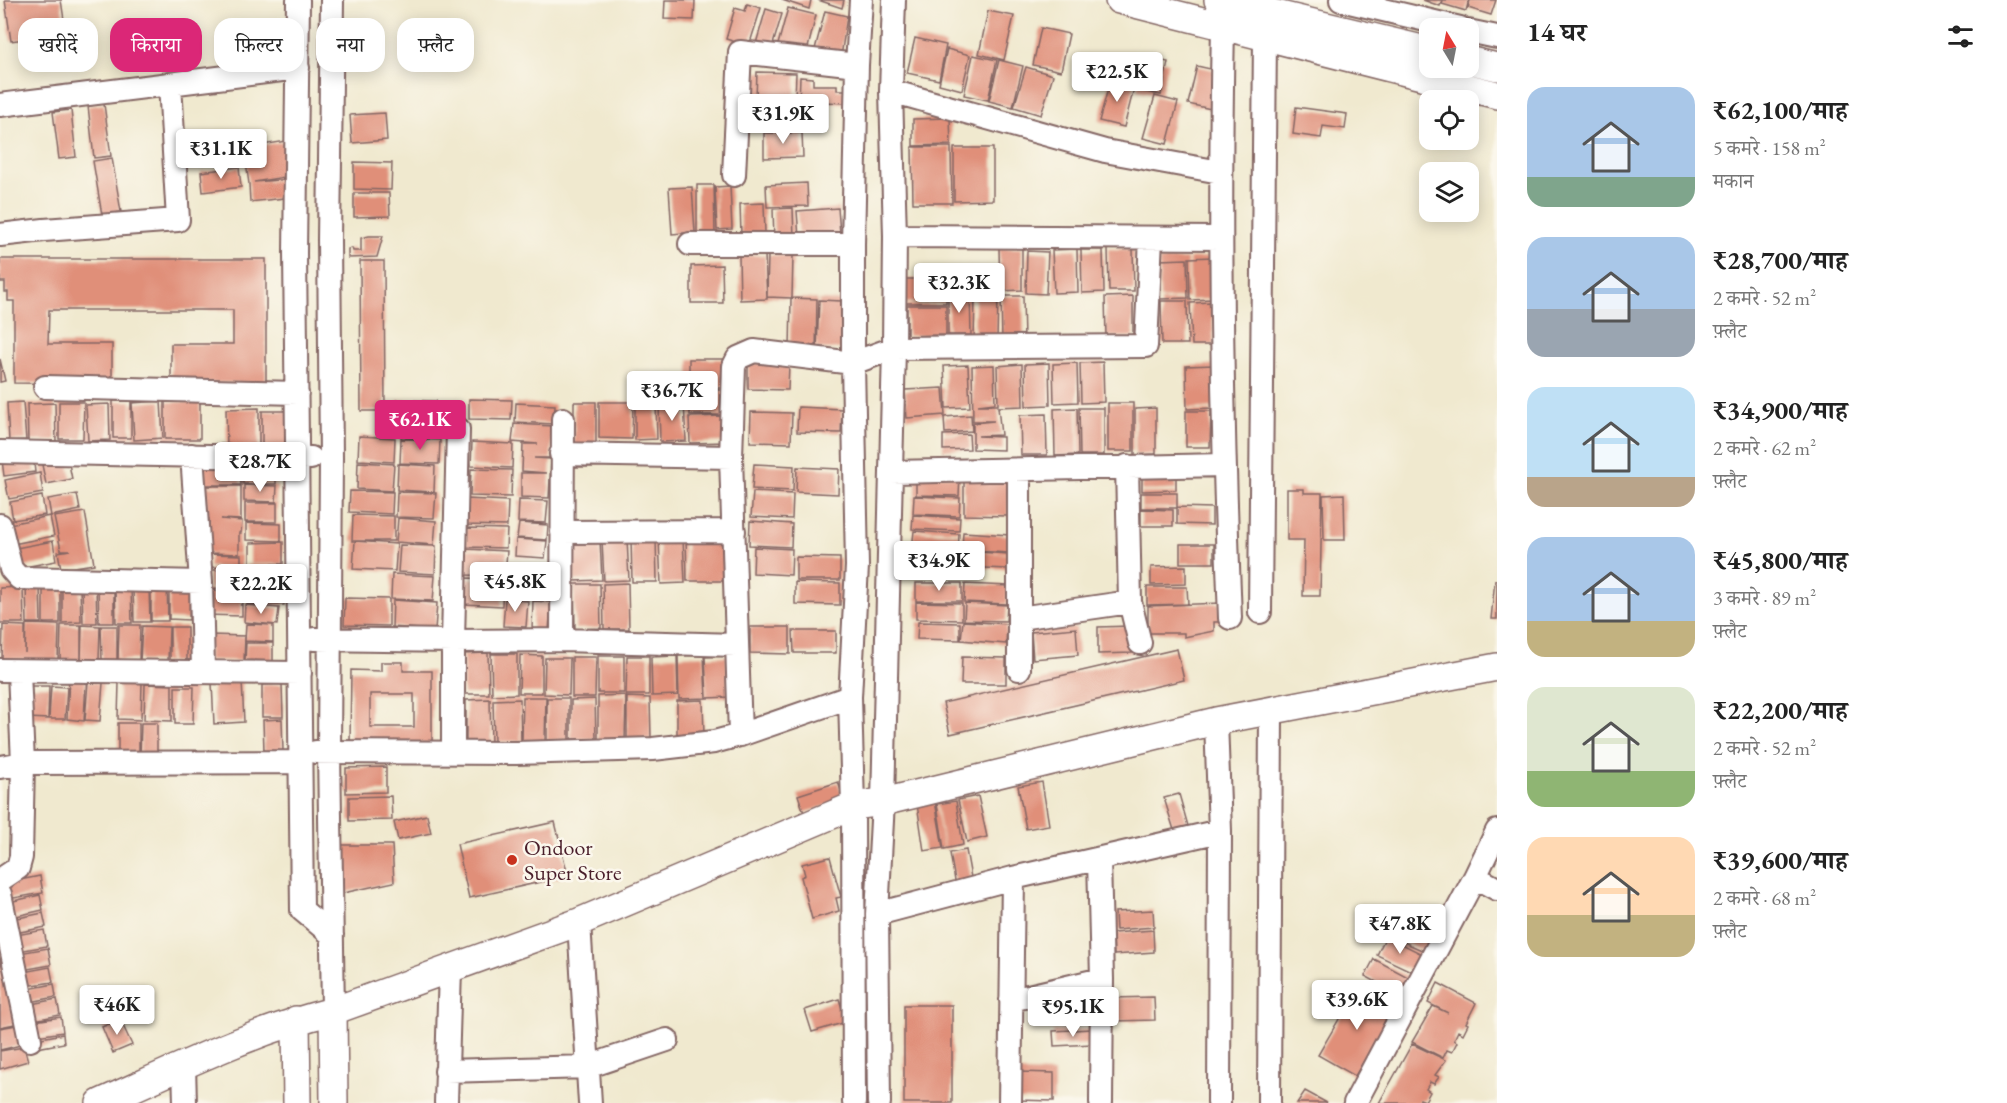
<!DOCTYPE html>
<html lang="hi">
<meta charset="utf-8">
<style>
:root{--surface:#fff;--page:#f6f6f6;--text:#222;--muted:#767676;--accent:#db2777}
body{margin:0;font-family:"EB Garamond","Noto Serif Devanagari",serif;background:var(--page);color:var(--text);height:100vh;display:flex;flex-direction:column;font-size:22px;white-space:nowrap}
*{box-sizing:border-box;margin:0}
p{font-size:20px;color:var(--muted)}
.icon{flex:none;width:33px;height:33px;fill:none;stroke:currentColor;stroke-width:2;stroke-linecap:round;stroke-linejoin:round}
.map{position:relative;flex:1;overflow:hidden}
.side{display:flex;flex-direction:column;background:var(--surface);width:510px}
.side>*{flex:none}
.guide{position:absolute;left:18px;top:18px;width:570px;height:54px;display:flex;gap:12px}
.needle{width:39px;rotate:350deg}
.controls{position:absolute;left:1419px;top:18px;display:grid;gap:12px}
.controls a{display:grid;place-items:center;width:60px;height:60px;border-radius:12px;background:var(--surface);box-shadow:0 3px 15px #0003;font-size:30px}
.price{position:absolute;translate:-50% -51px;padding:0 14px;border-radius:6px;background:#fff;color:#222;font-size:20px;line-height:39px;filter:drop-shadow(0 2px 3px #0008)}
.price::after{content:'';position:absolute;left:50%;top:36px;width:18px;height:14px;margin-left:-9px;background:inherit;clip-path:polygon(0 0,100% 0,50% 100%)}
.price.on{background:var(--accent);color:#fff}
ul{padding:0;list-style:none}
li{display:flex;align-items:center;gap:18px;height:150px;padding:0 30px}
li span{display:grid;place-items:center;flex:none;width:168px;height:120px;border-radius:18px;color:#555}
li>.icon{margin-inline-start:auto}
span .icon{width:72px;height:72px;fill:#fffc;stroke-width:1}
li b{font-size:26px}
h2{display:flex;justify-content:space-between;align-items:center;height:72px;padding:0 30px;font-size:26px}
.chip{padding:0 21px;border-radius:18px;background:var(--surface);box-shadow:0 3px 15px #0003;font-size:21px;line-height:54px}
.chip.on{background:var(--accent);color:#fff}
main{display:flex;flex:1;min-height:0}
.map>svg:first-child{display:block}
.building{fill:#e08f79;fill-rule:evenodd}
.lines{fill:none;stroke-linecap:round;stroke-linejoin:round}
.minor-casing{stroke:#846664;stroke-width:26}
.tertiary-casing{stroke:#846664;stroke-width:30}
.minor{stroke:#fff;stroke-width:22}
.tertiary{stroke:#fff;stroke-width:27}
.poi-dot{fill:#c8321e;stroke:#fbf7ec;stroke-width:2}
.labels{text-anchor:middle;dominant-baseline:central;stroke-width:5;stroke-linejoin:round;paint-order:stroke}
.poi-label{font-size:22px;fill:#4a1f2b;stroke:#fbf7ec;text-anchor:start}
</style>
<main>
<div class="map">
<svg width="1497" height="1103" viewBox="0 0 1497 1103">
<rect width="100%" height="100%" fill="#fbf7ec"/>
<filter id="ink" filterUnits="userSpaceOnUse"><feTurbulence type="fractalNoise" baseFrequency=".0167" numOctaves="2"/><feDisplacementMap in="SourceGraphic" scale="12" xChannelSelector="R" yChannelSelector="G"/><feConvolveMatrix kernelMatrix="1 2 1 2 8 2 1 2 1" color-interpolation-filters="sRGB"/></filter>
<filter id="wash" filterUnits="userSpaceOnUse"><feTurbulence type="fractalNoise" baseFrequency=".008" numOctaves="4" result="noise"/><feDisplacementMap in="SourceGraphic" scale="24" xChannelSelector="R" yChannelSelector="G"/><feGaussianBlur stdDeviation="1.35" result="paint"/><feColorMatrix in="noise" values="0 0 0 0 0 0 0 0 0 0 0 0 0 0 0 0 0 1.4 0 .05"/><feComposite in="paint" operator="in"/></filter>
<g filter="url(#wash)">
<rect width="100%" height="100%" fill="#f0e9cf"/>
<g id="blocks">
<!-- building -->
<path class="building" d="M5,0h56l5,33 -55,8z
M665,0h30l-1,20 -30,-1z
M782,0h29l-2,9z
M818,0h26l-2,8z
M1423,0h19l-2,6z
M1443,0h26l-3,11 -24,-7z
M1470,0h26l-5,15 -23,-7z
M747,4l14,4 -12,38 -23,-7 9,-31 10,3z
M788,8l28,7 -10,41 -29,-8z
M766,9l16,5 -11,37 -16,-4z
M825,11l22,5 -6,41 -27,-4z
M988,11l26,5 -10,44 -25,-6z
M248,23l6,42 -25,3 -6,-41z
M1041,28l28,6 -8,37 -28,-6z
M915,38l31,7 -7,35 -32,-7z
M947,49l23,6 -8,35 -23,-6z
M973,55l24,5 -9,40 -24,-5z
M1144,57l24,5 -7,33 -24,-5z
M999,60l24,6 -10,41 -24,-6z
M1197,66l18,4 -4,39 -23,-5z
M1026,67l27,8 -12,40 -27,-8z
M757,72l39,1 -1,26 -39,-1z
M800,77l13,1v7h24v5h9v13l-47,-2z
M1111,78l24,6 -11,43 -25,-6z
M1155,96l23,6 -11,42 -24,-6z
M104,104l7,52 -17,2 -6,-52z
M1296,107l51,7 -2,15 -22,-3 -2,12 -28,-4z
M71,110l5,47 -17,2 -6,-47z
M385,113l2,27 -35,3 -2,-28z
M950,118l1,27 -38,1v-27z
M764,133h38l1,24 -39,1z
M286,141l5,35 -37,6 37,-3 2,18 -43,5 -1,-18 -5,-36z
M912,147h39l1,56h-39z
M954,148h39v52l-39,1z
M112,158l9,54 -19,3 -9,-54z
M354,162l38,1 -1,27 -37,-1z
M239,167l2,20 -38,5 -2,-20z
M807,183l1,23 -41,1 -1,-22z
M697,185h17l1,50h-18z
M730,186l2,43 -15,1 -2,-43z
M692,187l3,45 -23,2 -3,-46z
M354,193h35l1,23 -36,1z
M764,203l1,31 -24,1 -1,-31z
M793,208l1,31 -20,1 -1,-31z
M838,208l2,26 -41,4 -2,-27z
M369,236h14l-6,21 -29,1v-9l4,-1 1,3h8v-13z
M999,248h23v42l-22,1z
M1077,249l1,43 -24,1 -2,-43z
M1108,249h25l1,42h-25z
M1081,250h22l1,42 -22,1z
M1027,251l21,1 -2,42 -20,-1z
M765,255l2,44 -27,1 -1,-44z
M768,255l25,1 -1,42 -25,-1z
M1212,257l2,42 -24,1 -1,-42z
M0,259h266v124h-95v-39h62v-34h-184l-1,34h64v40l-98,-1v-82h-6v-9h-3v-10h-5z
M1187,259l1,39 -28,1 -1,-39z
M360,261h24l1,150h-24z
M722,265l1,38h-32v-37z
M905,279h41v24h-41z
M948,293h22l1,42h-23z
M1001,296h22l1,45h-22z
M1133,296v41h-27l-1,-40z
M975,297h23l-1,43 -23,-1z
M791,298l26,1 -1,50h-26z
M819,300l23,1 -1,48h-24z
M1161,301h26l1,43h-26z
M1212,302l2,43h-22l-2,-42z
M907,305h39v30l-39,1z
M0,359l5,22 -5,1z
M689,359h36l1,29h-37z
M1103,362l1,40 -23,1 -1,-40z
M748,363h41l-1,27 -40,-1z
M1049,363l1,42 -24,1 -1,-42z
M1077,363l1,39 -24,1 -1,-39z
M1022,364l1,42 -25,1 3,28 -23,1 25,1v13l-30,-1v-26l21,-2h-21l-1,-55 22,-1 1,38 -17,2h20l-1,-39z
M968,365l2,42 -24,1 -2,-42z
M1214,365l1,43 -28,1 -1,-43z
M943,388l2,27 -38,3 -2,-28z
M690,390h38l-1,25h-37z
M469,399l43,1 -1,20 -42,-1z
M398,400l38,1v18l-39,-1z
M113,401h18v37h-18z
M161,401l2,37 -29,2 -2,-37z
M23,402l3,38 -17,1 -2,-38z
M59,402h25l-1,37h-24z
M165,402h35v37h-35z
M574,402h22v44l-22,1z
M599,402h34l-1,37 -33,-1z
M656,402l1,37 -22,1v-37z
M684,402l2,39 -26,1 -1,-38z
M55,403l1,38h-28l-1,-37z
M516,403l39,2 -1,19 -39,-2z
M1108,403h25v48h-25z
M109,404l1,36 -22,1 -2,-36z
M798,407l44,2 -1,24 -44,-1z
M259,408v39l-32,1 -1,-39z
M1077,408l1,47 -23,1 -1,-47z
M1079,408h25v47h-24z
M1156,408v46l-21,1v-46z
M262,411h28v39l-28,-1z
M1186,411h25l-1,36h-24z
M751,412l41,1 -1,30 -41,-1z
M1046,414l1,41h-26l-1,-40z
M971,415l1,16 -27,2 -1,-16z
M725,416l1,26 -36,1 -1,-26z
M401,419l37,1 -1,18h-36z
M514,424l39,2 -2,32h-17l17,1 -2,39 -28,-1v-24h25l-24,-2 1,-27h15l-26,-2z
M969,434l1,15 -27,1v-15z
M359,436l36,2 -1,24 -36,-2z
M401,439l39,1 -1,24 -39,-1z
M472,442l41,2 -1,24 -41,-2z
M33,455l2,17 -31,4 -2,-16z
M68,459l4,20 -26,5 -5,-24z
M358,462l36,2 -2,27 -35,-2z
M398,464l37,2 -1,26 -37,-2z
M754,464l40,2 -1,25 -41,-2z
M204,465h36l1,20h-36z
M243,465h33v19h-33z
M797,467l42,2 -1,25 -42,-2z
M471,469l41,1 -1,27 -41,-1z
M40,473l3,20 -34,6 -4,-19z
M1142,473h34v17l-34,1z
M916,475l44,1 -1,20 -43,-1z
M964,475h47l-3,41 -44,-1z
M244,485l33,1 -1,16 -32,-1z
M206,486h35v34l-20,-1 21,2 -1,12h-2v21l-31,-1 1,-34h-2z
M1287,489h17v4h18l-2,103h-17l1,-56h-17z
M350,491l43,1 -1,22 -43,-2z
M397,492l39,1 -2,25 -38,-1z
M753,492l40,2 -1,25 -41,-2z
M1141,493h36v15h-36z
M77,494l3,16 -29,6 -3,-17z
M1344,494l1,46h-21l-1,-45z
M42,496l3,19 -32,5 -3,-18z
M914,496l46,2 -1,18 -46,-2z
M466,499l42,2 -1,25 -42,-1z
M519,500l29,1 -2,22 -28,-1z
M245,503h32v19h-32z
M1177,507l35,1v17l-35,-1z
M1141,509l32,1v16h-32z
M85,512l9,52 -33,5 -3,-17 12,-2h-9l-7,-33z
M353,515l41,1v25h-42z
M913,515l47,3 -1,13 -47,-2z
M50,516l4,20 -41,8 -4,-20z
M398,518l38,3 -2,24 -38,-3z
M750,521l42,3 -1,23 -42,-2z
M246,523l35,1v17l-35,-1z
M519,523l29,2 -1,15 -30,-2z
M466,528l41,1 -1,19 -40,-1z
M914,531l45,3 -1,19 -46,-3z
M963,532l47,3 -1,18 -47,-3z
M656,537l1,45h-25l-1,-44z
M686,537l45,1v43h-44z
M516,539l31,2 -2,17 -30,-2z
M627,539l2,41 -25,1 -2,-41z
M683,539l2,44 -24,1 -2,-44z
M600,540l2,40 -28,1 -1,-39z
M53,541l3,20 -37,7 -3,-20z
M355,541l42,3 -2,27 -42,-2z
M283,542v22h-33v-21z
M1180,544h34v19h-34z
M400,545l36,1 -1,28 -37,-2z
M754,547l38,2 -1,26 -38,-2z
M466,549l41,2 -2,25 -40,-1z
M962,551l47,3 -1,15 -47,-2z
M210,554l31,1v13l-32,-1z
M796,557l44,1v22h-44z
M247,565l36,1 1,39 -37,-1z
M1186,566v18l-35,1v-18z
M209,570h33l-1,19 -32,-1z
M511,573h39l-1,26 -38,-1z
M392,574l43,2 -2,25 -42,-2z
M465,578l38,1 -1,27 -38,-2z
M1495,580h2v39h-6z
M795,582l45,1v22l-45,-1z
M628,583l1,46h-25l-1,-45z
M916,583h46v18h-46z
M169,584h21l-1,36 -20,-1z
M574,584h26l1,44 -26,1z
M965,584l43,2 -1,18 -43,-2z
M40,585l1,38h-14l-1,-37z
M43,586h17v37h-17z
M62,586h18l1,36 -19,1z
M82,586h14l1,37h-14z
M98,586h16v37h-15z
M167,586l1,35h-17v-34z
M23,587l1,36h-24v-35z
M1147,587h40l1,17 -41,1z
M115,588h16l1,35h-16z
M133,588h16l1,34h-16z
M206,590l37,1 -1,13 -2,1h2v11l-36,-1z
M345,598l44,1v27l-45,-1z
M505,599l23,2 -2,26 -23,-1z
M393,600l44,3 -2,27 -43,-3z
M533,601l18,1 -2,28h-17z
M916,602l46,1v17l-46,-1z
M965,603l42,2 -1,16 -42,-1z
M1220,603l1,19h-7v9l-30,6v-4h-36v-27z
M245,605l34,3 -2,17 -33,-3z
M963,621l44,3 -1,20 -45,-4z
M918,622l42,1v17l-43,-1z
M26,624l33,1 -1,36 -56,-2 1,-34 22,1v27z
M246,624l27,1v17l-28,-1z
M61,625h20v37l-21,-1z
M82,625l18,1 -1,35h-18z
M119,625h21l-1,35h-21z
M101,626h16v36h-15z
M142,626l27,1 -1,35 -28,-1z
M1131,626l1,27 -34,1v-27z
M170,627h17v35h-17z
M750,627h40v27l-40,-1z
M1076,628l2,27 -45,4 -2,-27z
M793,631h43v22h-42z
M209,635l36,1 -1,25 -36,-1z
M246,643h27v18l-28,-1z
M1177,649l7,31 -234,54 -7,-31z
M488,653l1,41h-26v-40z
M491,654h26v40l-25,1z
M520,655l22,1v37h-23z
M704,655l2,43 -27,1 -1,-43z
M598,656h26v37h-26z
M627,656h22v39h-23z
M677,656l1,39 -26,1 -1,-39z
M727,656l2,41 -22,1 -2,-41z
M572,657h24l-1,40h-23z
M962,657l44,1v26h-45z
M545,658h25l-1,37 -25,-1z
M381,662h22v9h29v73h-82l1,-74 30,1zM370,694h44v33h-44z
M69,678l17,1 -2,42 -17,-2z
M242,681l2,41 -30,2 -2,-41z
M88,682l15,1 -3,38 -15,-1z
M119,682l23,1 -1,37 -23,-1z
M145,684l27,1v36l-28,-1z
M282,684l1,33h-21v-32z
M30,686h19l-1,33 -19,-1z
M51,686l16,1 -2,32h-16z
M175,687h19l-1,37h-18z
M626,695l-1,45h-27v-44z
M523,697h23l-1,44h-23z
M627,697l23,1 1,41h-24z
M547,698h22v42l-22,1z
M490,699l1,45h-25v-44z
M520,699l1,42 -27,1 -1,-42z
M595,699l1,40h-25v-39z
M703,700l1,38 -27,1v-38z
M282,719l1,32 -19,1 -1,-32z
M118,723h21v33h-21z
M141,723h16v33h-17z
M386,767v25l-40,1v-25z
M838,782l6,18 -40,13 -6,-18z
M1042,782l7,43 -23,4 -8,-43z
M1179,794l9,32 -14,4 -10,-32z
M391,796l1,24 -43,1v-24z
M978,796l9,41 -20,5 -9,-42z
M935,801l8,47 -19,3 -7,-47z
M956,801l7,44 -19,4 -7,-45z
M427,815l4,18 -33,7 -4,-18z
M555,822l13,54 -99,22 -12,-54z
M342,845h50l2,37 -51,11z
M966,850l6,33 -16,3 -6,-33z
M830,857l11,40 -5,1 3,13 -27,8 -11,-42 4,-2 -3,-11z
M40,876l3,17 -35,6 -3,-16z
M40,895l3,15 -31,7 -3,-15z
M1399,909l21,10 4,-9 21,9 -19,33 -38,-17z
M1153,910l1,17 -38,3 -1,-18z
M43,913l3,14 -31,6 -2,-14z
M44,930l3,16 -28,5 -3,-16z
M1153,930l1,22 -40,3 -1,-22z
M1386,936l38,19 -9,18 -38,-18z
M48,948l3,17 -29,5 -3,-17z
M0,958l6,19 9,47 -15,3z
M1374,959l34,18 -9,17 -34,-18z
M50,967l3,15 -27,4 -3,-14z
M1438,983l38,20 -10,20 2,1 -5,10 -5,-3 -4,9 3,2 -5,10 -5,-2 -4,8 -31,-16 21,-36 15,7 -20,-10z
M54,984l2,13 -26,5 -2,-13z
M1359,985l37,22 -41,69 -37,-21z
M1154,997l1,23 -42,1v-23z
M57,999l3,16 -26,5 -3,-16z
M839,999l7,23 -34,10 -7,-22z
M904,1005h48v98h-48z
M61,1017l2,15 -26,4 -2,-15z
M120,1019l12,26 -19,8 -11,-26z
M17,1025l4,20 -21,5v-22z
M1092,1029l1,15 -39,2 -1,-15z
M63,1034l1,9 -27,5 -1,-9z
M1412,1044l34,16 -11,15 4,2 -5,7 -4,-2 -4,7 4,3 -5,9 -5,-2 -1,4h-40z
M24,1047l4,14 -28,8v-18z
M1018,1072l36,1v28l-37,-1z
M1305,1091l22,12h-30z"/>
</g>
</g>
<g filter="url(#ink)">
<use href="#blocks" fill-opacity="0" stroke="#846664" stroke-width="1.5"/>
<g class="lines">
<!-- minor casing -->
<g class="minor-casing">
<path id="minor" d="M298,0l-3,253 7,657 30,25
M332,0l-3,240 2,218 -2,294 4,259
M1341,0l119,28
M1223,25c-4,198 -1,396 7,593
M1468,31l29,6
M891,91l214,60 115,21
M0,105l298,-37
M734,175l6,-123 117,13
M0,235l44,-5 134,-10 -8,-136
M895,236l326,2
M690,244h163
M45,387l252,6
M0,452l311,6
M561,454l170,3
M192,455l9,127 2,89
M1127,466l3,136 10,41
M892,472l332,-7
M0,525l11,44 8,9 182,4
M562,532l172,-1
M1260,612l5,-576
M1019,618l111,-16
M314,639l139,2 109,-1 174,5
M562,640l1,-221
M1019,669v-199
M0,670l300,3
M1216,721l4,110 -1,272
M740,735l-9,-278 3,-91 4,-8 16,-7 99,12 41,-15 252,-2 5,-108
M453,751v-110l5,-212
M316,752l200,1 137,-4 61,-7 26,-7 110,-38
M0,767l23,-4 277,-1
M1099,859l3,120 -1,124
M1475,877l22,12
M0,880l18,-12 3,-11 2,-94 -4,-91
M0,894l30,146
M877,914l136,-36 207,-47
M579,922l11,181
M1011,1000l91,-21
M184,1065l1,38
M446,1071l141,-4 80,-27
M446,1103l4,-134
M854,1103l-1,-297 -3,-109 7,-131 -4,-203v-119l4,-179 4,-65
M879,1103l-2,-189 6,-112 11,-454 1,-112 -4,-145 3,-91
M1010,1103l3,-225
M1269,1103l2,-393
M1355,1103l120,-226 22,-46"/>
</g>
<!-- tertiary casing -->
<g class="tertiary-casing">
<path id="tertiary" d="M1119,0l378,95
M1218,0l212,51
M1468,60l29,7
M333,1011l1,92
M296,1020l1,83
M100,1103c76,-34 152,-72 233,-92l246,-89 274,-116 30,-4 333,-81 281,-54"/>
</g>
<!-- minor -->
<use href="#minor" class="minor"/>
<!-- tertiary -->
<use href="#tertiary" class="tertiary"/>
</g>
</g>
<!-- markers -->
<circle class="poi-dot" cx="512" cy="860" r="6"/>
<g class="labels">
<!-- poi labels -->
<g class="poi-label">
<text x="524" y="847">Ondoor<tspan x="524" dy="25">Super Store</tspan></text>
</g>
</g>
</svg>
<div class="controls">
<a><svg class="needle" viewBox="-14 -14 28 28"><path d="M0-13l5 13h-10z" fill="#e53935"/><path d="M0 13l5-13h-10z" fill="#767676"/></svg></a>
<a><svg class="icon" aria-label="locate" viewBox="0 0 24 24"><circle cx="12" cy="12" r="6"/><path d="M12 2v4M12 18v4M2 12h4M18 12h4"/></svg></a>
<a><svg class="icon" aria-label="layers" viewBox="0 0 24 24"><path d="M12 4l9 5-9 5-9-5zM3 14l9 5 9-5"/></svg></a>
</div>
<b class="price" style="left:1117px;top:103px">₹22.5K</b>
<b class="price" style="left:783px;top:145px">₹31.9K</b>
<b class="price" style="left:221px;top:180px">₹31.1K</b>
<b class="price" style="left:959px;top:314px">₹32.3K</b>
<b class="price" style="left:672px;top:422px">₹36.7K</b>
<b class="price on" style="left:420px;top:451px">₹62.1K</b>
<b class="price" style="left:260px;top:493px">₹28.7K</b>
<b class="price" style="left:939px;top:592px">₹34.9K</b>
<b class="price" style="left:515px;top:613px">₹45.8K</b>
<b class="price" style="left:261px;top:615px">₹22.2K</b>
<b class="price" style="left:1400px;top:955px">₹47.8K</b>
<b class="price" style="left:1357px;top:1031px">₹39.6K</b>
<b class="price" style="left:117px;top:1036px">₹46K</b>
<b class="price" style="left:1073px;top:1038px">₹95.1K</b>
<div class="guide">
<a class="chip">खरीदें</a>
<a class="chip on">किराया</a>
<a class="chip">फ़िल्टर</a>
<a class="chip">नया</a>
<a class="chip">फ़्लैट</a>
</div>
</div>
<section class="side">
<h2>14 घर<svg class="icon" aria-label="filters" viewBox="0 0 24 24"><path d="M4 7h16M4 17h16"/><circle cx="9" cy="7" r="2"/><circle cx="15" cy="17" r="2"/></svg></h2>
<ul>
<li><span style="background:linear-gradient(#a9c7e8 75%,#7fa58c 0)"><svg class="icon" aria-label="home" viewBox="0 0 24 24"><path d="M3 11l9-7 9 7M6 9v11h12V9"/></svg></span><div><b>₹62,100/माह</b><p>5 कमरे · 158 m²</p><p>मकान</p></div></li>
<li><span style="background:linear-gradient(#a9c7e8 60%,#9aa5b1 0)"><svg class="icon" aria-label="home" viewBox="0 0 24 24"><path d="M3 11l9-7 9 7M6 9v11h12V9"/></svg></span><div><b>₹28,700/माह</b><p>2 कमरे · 52 m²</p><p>फ़्लैट</p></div></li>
<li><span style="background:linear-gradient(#bfe0f5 75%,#b9a48a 0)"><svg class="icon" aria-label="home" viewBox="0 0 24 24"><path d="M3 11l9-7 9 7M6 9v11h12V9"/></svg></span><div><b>₹34,900/माह</b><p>2 कमरे · 62 m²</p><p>फ़्लैट</p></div></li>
<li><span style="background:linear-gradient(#a9c7e8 70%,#c2b280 0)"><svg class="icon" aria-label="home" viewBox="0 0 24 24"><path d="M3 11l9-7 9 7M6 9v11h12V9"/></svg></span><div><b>₹45,800/माह</b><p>3 कमरे · 89 m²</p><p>फ़्लैट</p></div></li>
<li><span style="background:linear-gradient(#dfe7d0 70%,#8fb573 0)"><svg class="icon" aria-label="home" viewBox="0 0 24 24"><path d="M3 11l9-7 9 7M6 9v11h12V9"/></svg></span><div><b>₹22,200/माह</b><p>2 कमरे · 52 m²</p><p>फ़्लैट</p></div></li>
<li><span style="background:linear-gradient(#ffd9b3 65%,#c2b280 0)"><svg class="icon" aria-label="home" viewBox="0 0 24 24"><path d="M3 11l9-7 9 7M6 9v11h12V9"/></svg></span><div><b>₹39,600/माह</b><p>2 कमरे · 68 m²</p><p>फ़्लैट</p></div></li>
</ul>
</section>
</main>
